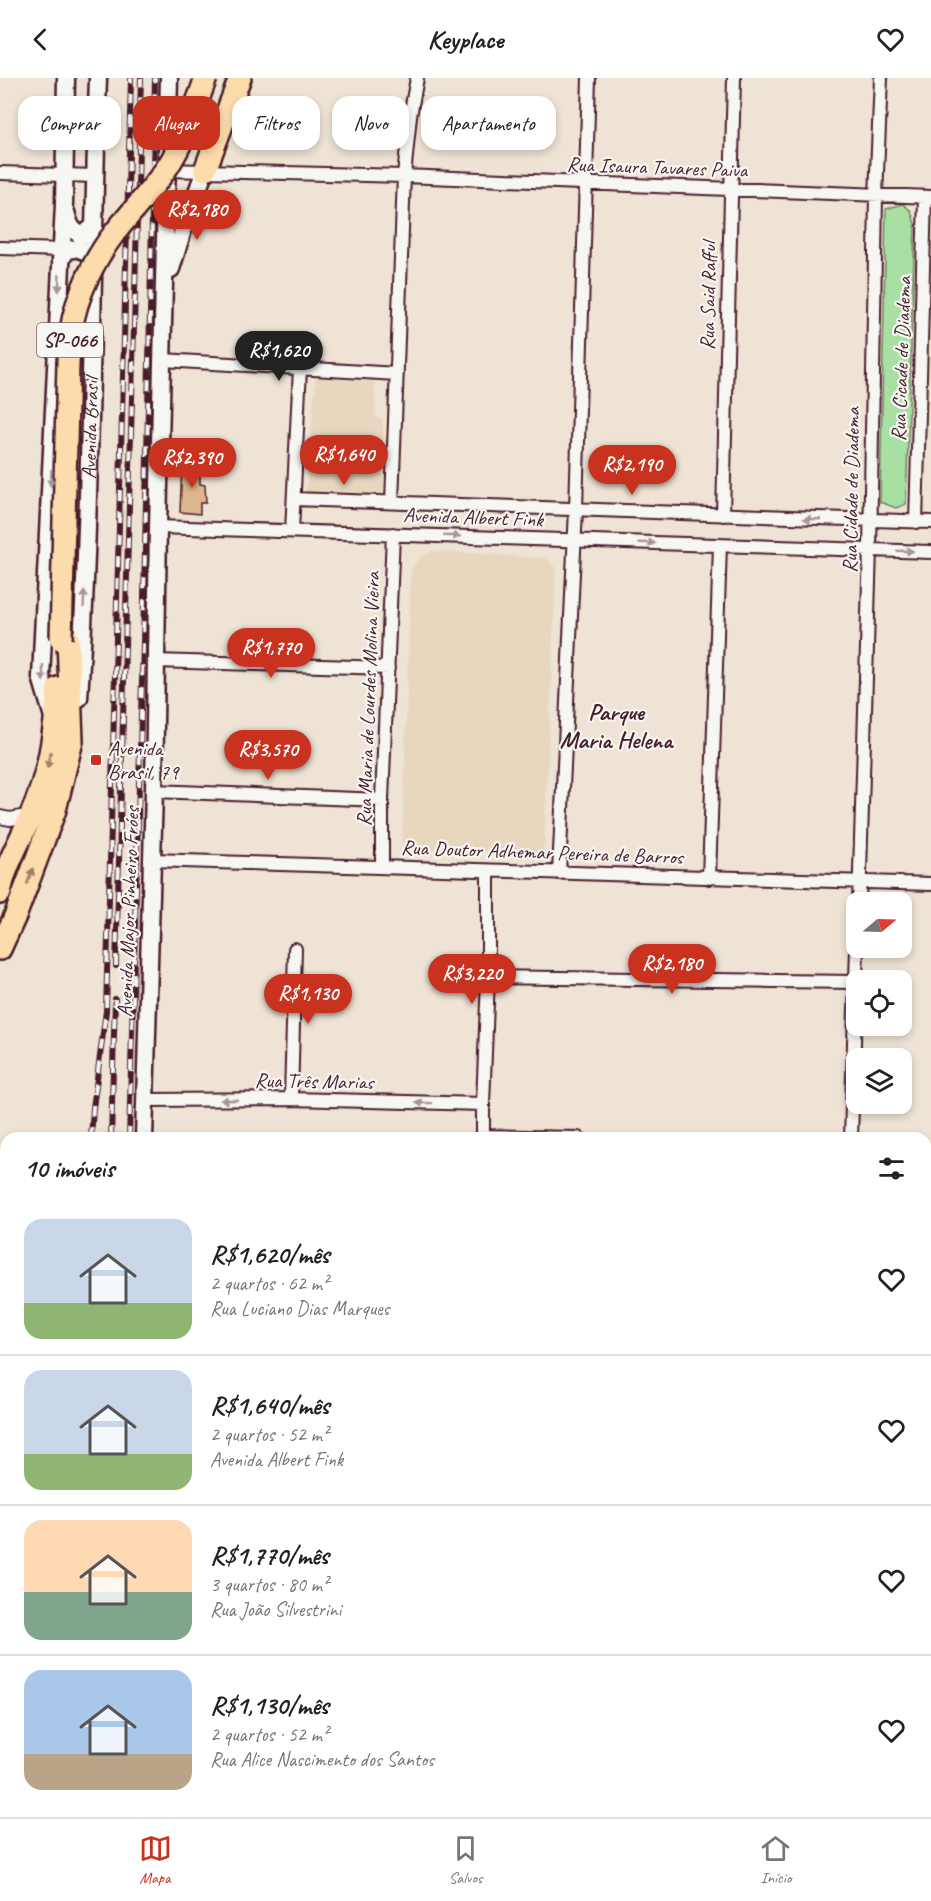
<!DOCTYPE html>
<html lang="pt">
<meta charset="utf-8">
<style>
:root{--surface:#fff;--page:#f2f2f2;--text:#222;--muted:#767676;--line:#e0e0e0;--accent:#c8321e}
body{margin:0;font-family:Caveat,sans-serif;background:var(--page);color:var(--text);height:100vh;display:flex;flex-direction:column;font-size:22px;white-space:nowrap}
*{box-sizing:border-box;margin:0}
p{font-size:20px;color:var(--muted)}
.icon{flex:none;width:33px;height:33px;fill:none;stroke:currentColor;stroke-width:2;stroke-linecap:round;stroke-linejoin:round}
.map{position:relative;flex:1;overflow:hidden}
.drawer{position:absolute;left:0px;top:1054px;width:932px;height:686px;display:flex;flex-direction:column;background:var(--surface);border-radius:18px 18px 0 0;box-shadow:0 3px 9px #0003}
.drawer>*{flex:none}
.hud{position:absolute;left:18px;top:18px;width:600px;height:54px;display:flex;gap:12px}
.needle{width:39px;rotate:71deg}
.tools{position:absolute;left:846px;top:814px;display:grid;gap:12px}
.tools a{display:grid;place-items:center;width:66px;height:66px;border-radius:12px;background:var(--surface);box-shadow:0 3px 9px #0003;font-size:30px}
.price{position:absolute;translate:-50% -51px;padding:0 14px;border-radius:21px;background:var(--accent);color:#fff;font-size:20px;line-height:39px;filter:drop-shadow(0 2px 3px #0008)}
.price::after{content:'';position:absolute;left:50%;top:36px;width:18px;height:14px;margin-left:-9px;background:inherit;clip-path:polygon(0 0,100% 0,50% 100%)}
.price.current{background:#222;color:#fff}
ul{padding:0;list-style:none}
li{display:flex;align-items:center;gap:18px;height:150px;padding:0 24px}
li+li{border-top:2px solid var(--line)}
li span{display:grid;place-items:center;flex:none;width:168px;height:120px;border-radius:18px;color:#555}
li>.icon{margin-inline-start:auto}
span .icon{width:72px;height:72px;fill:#fffc;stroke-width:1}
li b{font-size:26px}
h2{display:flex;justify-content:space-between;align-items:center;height:72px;padding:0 24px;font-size:26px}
.pill{padding:0 21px;border-radius:18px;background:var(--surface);box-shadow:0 3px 9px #0003;font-size:21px;line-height:54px}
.pill.current{background:var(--accent);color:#fff}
header{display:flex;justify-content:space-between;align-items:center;height:78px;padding:0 24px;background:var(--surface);font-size:27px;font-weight:600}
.dock{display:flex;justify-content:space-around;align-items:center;height:84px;border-top:2px solid var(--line);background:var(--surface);font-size:16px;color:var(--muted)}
.dock a{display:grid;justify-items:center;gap:3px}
.dock .current{color:var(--accent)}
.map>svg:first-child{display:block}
.built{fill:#e9d6bf}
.green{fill:#a8dfa2;stroke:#797f66;stroke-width:1.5}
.building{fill:#ddb68e;stroke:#4a1f2b;stroke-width:1.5}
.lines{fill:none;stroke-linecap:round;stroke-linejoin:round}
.street-casing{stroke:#4a1f2b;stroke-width:16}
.secondary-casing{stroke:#4a1f2b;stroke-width:21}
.highway-casing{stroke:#4a1f2b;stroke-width:26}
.path{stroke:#4a1f2b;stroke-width:2;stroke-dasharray:4.5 4.5;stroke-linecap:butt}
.street{stroke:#f6f6f2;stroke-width:12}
.secondary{stroke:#f6f6f2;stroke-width:16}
.highway{stroke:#fcdcac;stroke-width:21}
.rail-casing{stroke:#4a1f2b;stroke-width:6}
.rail{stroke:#f6f6f2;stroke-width:4;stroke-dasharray:11;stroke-linecap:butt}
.highway-bridge-casing{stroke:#4a1f2b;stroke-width:26;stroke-linecap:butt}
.highway-bridge{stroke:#fcdcac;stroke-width:21}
.oneway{fill:#a99598}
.oneway2{fill:#a37e6c}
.poi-dot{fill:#c8321e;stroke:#f6f6f2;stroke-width:2}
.labels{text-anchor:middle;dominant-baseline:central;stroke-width:4.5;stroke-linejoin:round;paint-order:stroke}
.shield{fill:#f6f6f2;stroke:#7e6067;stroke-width:1.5}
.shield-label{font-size:20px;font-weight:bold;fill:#4a1f2b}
.street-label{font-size:21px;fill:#4a1f2b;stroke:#f6f6f2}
.poi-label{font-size:21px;fill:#4a1f2b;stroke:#f6f6f2;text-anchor:start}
.quarter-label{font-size:24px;font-weight:bold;fill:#4a1f2b;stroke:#f6f6f2}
</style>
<header><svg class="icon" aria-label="back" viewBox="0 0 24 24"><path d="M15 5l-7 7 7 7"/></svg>Keyplace<svg class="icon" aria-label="heart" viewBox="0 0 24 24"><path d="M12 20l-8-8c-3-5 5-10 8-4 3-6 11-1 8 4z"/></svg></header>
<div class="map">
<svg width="931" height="1739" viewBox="0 0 931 1739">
<rect width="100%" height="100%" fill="#eee3d4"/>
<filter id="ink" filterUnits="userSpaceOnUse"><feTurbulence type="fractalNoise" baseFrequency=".0167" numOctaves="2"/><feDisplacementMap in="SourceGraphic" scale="12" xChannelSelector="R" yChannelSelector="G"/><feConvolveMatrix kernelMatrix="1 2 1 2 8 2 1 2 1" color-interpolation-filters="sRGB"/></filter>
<g filter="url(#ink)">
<!-- built -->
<path class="built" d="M316,299l58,5 2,36 7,2 1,75h-76l-2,-4z
M433,473l113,7 10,11 -12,285 -142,-5 9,-278 8,-13z"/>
<!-- green -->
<path class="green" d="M903,126l8,7 4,13 -9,280 -10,4 -16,-6 6,-293z"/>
<!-- building -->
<path class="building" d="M182,384h18v22l5,1 1,18h-6v11l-20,-2z"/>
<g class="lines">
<!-- street casing -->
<g class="street-casing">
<path id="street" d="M166,92l238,6 527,21
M0,95l95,3
M0,170l61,2
M163,282l234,14
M294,421l637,23
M392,424l12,-326 6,-60 7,-38
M723,437l11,-437
M916,444l9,-325
M158,449l773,25
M292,453l8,-163
M155,583l233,7
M154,713l228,9
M0,739l10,2 22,-4
M151,782l780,24
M382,788v-66l11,-266
M559,795l17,-364 13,-431
M709,800l11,-333
M859,825l11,-353 6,-354 5,-118
M488,899l368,5
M291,1021l4,-150
M145,1022l146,-1 192,5
M483,1058l95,2
M483,1060v-34l5,-127v-105
M851,1060l6,-190
M926,1138h5
M926,1500h5
M926,1525h5
M926,1642l5,-2
M417,1739l32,-5
M588,1739v-5
M613,1739l1,-5
M789,1739l1,-5
M827,1739v-5"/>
</g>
<!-- secondary casing -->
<g class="secondary-casing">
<g id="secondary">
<path d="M66,134c3,11 5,20 17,23l10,-8"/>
<path d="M61,182l5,-9 11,-3 10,4 6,7"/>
<path d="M171,191l12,-39 18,-49"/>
<path id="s1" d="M79,620c13,-207 12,-413 19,-620"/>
<path d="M53,639l-12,-40 23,-473 2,-126"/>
<path d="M144,1060l10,-347 4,-264 11,-449"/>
<path d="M132,1739v-5"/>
</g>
</g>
<!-- highway casing -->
<g class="highway-casing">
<path id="highway" d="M205,92l35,-92
M0,815c5,-28 20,-51 31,-78 18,-41 24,-83 27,-127
M0,871l16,-35 39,-104 17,-69 -4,-102"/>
</g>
<!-- path -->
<path class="path" d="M625,1737h150"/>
<!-- street -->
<use href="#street" class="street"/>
<!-- secondary -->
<use href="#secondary" class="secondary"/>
<!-- highway -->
<use href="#highway" class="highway"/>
<!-- rail casing -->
<g class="rail-casing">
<path id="rail" d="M116,888l25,-888
M91,1060l2,-30 13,-97 25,-933
M111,1060l4,-139
M129,1060l14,-494 12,-566
M93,1739v-5
M108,1739v-5"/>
</g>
<!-- rail -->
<use href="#rail" class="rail"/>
<!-- highway-bridge casing -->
<g class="highway-bridge-casing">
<path id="highway-bridge" d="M61,561l7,-276c1,-11 1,-21 3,-32 5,-35 23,-72 45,-100 17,-21 36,-41 52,-65 17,-26 27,-59 38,-88"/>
</g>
<!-- highway-bridge -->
<use href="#highway-bridge" class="highway-bridge"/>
</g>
<!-- one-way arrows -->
<defs><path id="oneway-solid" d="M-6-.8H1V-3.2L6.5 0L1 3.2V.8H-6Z" transform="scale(1.5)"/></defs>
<g class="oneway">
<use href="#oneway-solid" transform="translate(59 205) rotate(93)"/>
<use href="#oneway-solid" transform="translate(51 400) rotate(93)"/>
<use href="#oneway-solid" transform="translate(812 441) rotate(-178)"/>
<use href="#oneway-solid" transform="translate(452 458) rotate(2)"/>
<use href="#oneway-solid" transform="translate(647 465) rotate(2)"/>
<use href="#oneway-solid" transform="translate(905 473) rotate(2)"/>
<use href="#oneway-solid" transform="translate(84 521) rotate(-87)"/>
<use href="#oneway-solid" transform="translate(43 595) rotate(89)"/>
<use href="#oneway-solid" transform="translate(229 1022) rotate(180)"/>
<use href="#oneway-solid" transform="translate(424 1025) rotate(-179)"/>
</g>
<g class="oneway2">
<use href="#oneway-solid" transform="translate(49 682) rotate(102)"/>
<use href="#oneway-solid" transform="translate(30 798) rotate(-69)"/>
</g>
</g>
<!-- markers -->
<rect class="poi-dot" x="90" y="676" width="12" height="12" rx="3"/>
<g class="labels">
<!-- shield labels -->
<rect class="shield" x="37" y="245" width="66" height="34" rx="4.5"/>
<g class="shield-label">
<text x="70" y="262">SP-066</text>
</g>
<!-- street labels -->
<g class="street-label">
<text transform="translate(657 89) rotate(2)">Rua Isaura Tavares Paiva</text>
<text transform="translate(708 218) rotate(-89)">Rua Said Rafful</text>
<text transform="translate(901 281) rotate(-88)">Rua Cicade de Diadema</text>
<text stroke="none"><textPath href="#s1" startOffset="270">Avenida Brasil</textPath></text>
<text transform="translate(851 412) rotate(-89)">Rua Cidade de Diadema</text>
<text transform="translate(473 439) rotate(2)">Avenida Albert Fink</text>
<text transform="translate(368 621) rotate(-88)">Rua Maria de Lourdes Molina Vieira</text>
<text transform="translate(542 774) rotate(2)">Rua Doutor Adhemar Pereira de Barros</text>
<text transform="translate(128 834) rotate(-88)">Avenida Major Pinheiro Fróes</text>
<text transform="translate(314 1003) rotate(1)">Rua Três Marias</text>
</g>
<!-- poi labels -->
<g class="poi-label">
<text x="108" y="670">Avenida<tspan x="108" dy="24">Brasil, 79</tspan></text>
</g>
<!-- quarter labels -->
<g class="quarter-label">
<text x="616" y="634">Parque<tspan x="616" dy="28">Maria Helena</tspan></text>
</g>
</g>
</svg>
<div class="tools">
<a><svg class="needle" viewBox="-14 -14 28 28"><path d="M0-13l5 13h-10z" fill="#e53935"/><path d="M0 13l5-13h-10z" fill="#767676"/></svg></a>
<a><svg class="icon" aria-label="locate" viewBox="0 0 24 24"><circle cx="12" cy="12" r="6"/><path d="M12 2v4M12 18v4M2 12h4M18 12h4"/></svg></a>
<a><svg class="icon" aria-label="layers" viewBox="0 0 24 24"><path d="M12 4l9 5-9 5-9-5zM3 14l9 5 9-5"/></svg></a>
</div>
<b class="price" style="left:197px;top:163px">R$2,180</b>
<b class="price current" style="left:279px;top:304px">R$1,620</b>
<b class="price" style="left:344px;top:408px">R$1,640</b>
<b class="price" style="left:192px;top:411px">R$2,390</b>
<b class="price" style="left:632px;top:418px">R$2,190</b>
<b class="price" style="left:271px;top:601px">R$1,770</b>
<b class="price" style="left:268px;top:703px">R$3,570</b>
<b class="price" style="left:672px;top:917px">R$2,180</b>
<b class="price" style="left:472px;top:927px">R$3,220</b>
<b class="price" style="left:308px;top:947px">R$1,130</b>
<div class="hud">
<a class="pill">Comprar</a>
<a class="pill current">Alugar</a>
<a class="pill">Filtros</a>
<a class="pill">Novo</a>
<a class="pill">Apartamento</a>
</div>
<section class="drawer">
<h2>10 imóveis<svg class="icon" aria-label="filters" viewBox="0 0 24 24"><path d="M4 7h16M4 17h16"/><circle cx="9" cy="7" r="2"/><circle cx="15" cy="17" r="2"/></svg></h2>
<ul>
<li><span style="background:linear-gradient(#c9d6e8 70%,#8fb573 0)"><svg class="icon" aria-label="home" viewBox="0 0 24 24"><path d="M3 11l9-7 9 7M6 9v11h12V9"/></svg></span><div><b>R$1,620/mês</b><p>2 quartos · 62 m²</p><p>Rua Luciano Dias Marques</p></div><svg class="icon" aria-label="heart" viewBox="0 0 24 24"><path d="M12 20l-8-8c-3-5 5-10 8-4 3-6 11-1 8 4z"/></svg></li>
<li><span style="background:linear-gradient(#c9d6e8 70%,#8fb573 0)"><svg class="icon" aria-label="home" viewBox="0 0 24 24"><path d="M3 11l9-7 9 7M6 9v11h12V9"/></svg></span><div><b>R$1,640/mês</b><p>2 quartos · 52 m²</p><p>Avenida Albert Fink</p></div><svg class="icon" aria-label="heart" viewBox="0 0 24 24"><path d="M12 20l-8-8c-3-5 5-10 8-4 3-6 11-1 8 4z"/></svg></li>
<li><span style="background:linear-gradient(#ffd9b3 60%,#7fa58c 0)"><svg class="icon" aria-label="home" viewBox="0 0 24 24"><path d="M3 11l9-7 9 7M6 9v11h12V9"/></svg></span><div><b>R$1,770/mês</b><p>3 quartos · 80 m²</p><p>Rua João Silvestrini</p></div><svg class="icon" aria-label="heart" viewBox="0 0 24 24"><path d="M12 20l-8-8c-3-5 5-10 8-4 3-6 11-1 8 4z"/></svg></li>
<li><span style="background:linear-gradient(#a9c7e8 70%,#b9a48a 0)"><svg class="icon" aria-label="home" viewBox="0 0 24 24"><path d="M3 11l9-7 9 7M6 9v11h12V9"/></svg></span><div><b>R$1,130/mês</b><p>2 quartos · 52 m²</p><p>Rua Alice Nascimento dos Santos</p></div><svg class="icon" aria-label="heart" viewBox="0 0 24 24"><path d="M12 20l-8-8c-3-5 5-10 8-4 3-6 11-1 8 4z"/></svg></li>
</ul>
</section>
</div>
<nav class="dock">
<a class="current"><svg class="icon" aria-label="map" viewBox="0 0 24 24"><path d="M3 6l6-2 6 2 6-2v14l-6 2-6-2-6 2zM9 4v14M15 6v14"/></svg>Mapa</a>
<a><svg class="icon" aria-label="saved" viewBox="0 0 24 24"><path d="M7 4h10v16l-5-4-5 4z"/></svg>Salvos</a>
<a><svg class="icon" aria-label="home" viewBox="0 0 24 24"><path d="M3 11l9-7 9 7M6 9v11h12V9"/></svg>Início</a>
</nav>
